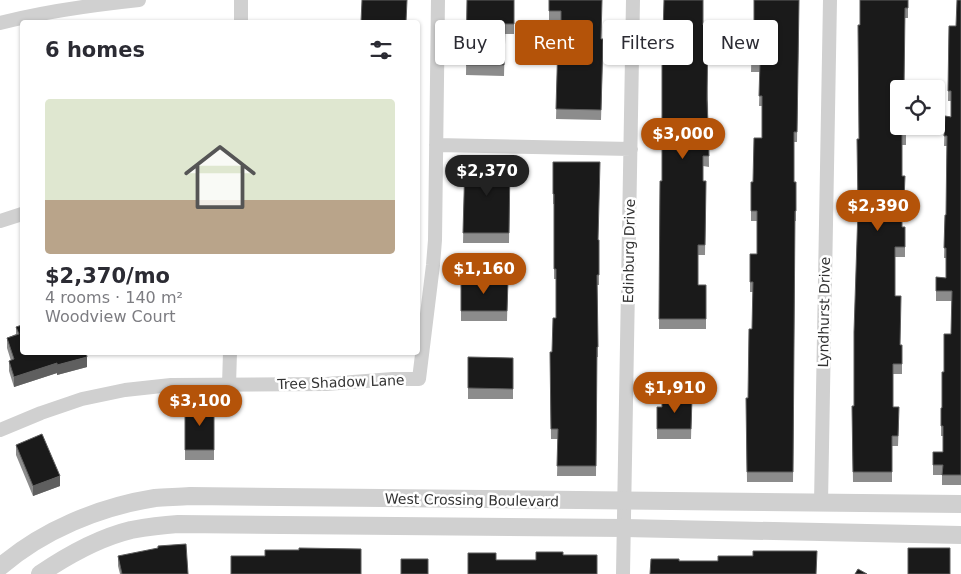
<!DOCTYPE html>
<meta charset="utf-8">
<style>
:root{--surface:#fff;--page:#f7f7f7;--text:#2b2b33;--muted:#7c7c81;--accent:#b45309}
body{margin:0;font-family:"DejaVu Sans",sans-serif;background:var(--page);color:var(--text);height:100vh;display:flex;flex-direction:column;font-size:19px;white-space:nowrap}
*{box-sizing:border-box;margin:0}
p{font-size:16px;color:var(--muted)}
.icon{flex:none;width:28px;height:28px;fill:none;stroke:currentColor;stroke-width:2;stroke-linecap:round;stroke-linejoin:round}
.map{position:relative;flex:1;overflow:hidden}
.drawer{position:absolute;left:20px;top:20px;width:400px;height:335px;display:flex;flex-direction:column;background:var(--surface);border-radius:5px;box-shadow:0 1px 4px #0004}
.drawer>*{flex:none}
.hud{position:absolute;left:435px;top:20px;width:450px;height:45px;display:flex;gap:10px}
.fabs{position:absolute;left:890px;top:80px;display:grid;gap:10px}
.fabs a{display:grid;place-items:center;width:55px;height:55px;border-radius:5px;background:var(--surface);box-shadow:0 1px 4px #0004;font-size:25px}
.price{position:absolute;translate:-50% -42px;padding:0 11px;border-radius:18px;background:var(--accent);color:#fff;font-size:16px;line-height:32px;filter:drop-shadow(0 1px 2px #0008)}
.price::after{content:'';position:absolute;left:50%;top:30px;width:15px;height:11px;margin-left:-8px;background:inherit;clip-path:polygon(0 0,100% 0,50% 100%)}
.price.on{background:#222;color:#fff}
ul{padding:0;list-style:none}
li{display:grid;align-content:center;gap:10px;height:265px;padding:0 25px}
li span{display:grid;place-items:center;height:155px;border-radius:5px;color:#555}
li>.icon{margin-inline-start:auto}
span .icon{width:90px;height:90px;fill:#fffc;stroke-width:1}
li b{font-size:21px}
h2{display:flex;justify-content:space-between;align-items:center;height:60px;padding:0 25px;font-size:21px}
.pill{padding:0 18px;border-radius:5px;background:var(--surface);box-shadow:0 1px 4px #0004;font-size:18px;line-height:45px}
.pill.on{background:var(--accent);color:#fff}
.map>svg:first-child{display:block}
.lines{fill:none;stroke-linecap:round;stroke-linejoin:round}
.minor{stroke:#d0d0d0;stroke-width:14}
.tertiary{stroke:#d0d0d0;stroke-width:18}
.wall{fill:#8c8c8c}
.shaded-wall{fill:#5f5f5f}
.building{fill:#1a1a1a;stroke:#5f5f5f}
.labels{text-anchor:middle;dominant-baseline:central;stroke-width:5;stroke-linejoin:round;paint-order:stroke}
.street-label{font-size:14px;fill:#333;stroke:#fff}
</style>
<div class="map">
<svg width="961" height="574" viewBox="0 0 961 574">
<rect width="100%" height="100%" fill="#fff"/>
<g class="lines">
<!-- minor -->
<path class="minor" d="M241,22v-22
M0,23c46,-12 92,-18 139,-23
M436,145l195,4
M0,221l22,-7
M229,385l1,-33
M0,430l41,-17 41,-14 43,-9 46,-5 155,-1 67,-5h26l14,-114 2,-25 3,-240
M821,503l9,-503
M623,574l10,-574"/>
<!-- tertiary -->
<path class="tertiary" d="M0,567c43,-37 99,-60 155,-69 11,-1 23,-1 35,-2l771,8
M40,574c28,-19 58,-36 91,-44 16,-3 31,-5 47,-6l446,4 337,7"/>
</g>
<!-- wall -->
<path class="wall" d="M467,0h47v34h-9l-1,42 -38,-1z
M549,0l52,39 2,10 -2,71 -45,-1 2,-80h3v-18h-12z
M799,0l-2,142h-3v40h2v39h-1l-2,261h-46l-1,-84h2l4,-69 1,-37h-3v-38h7v-33h-6v-39h2l9,-44v-32h-3l1,-34h-9l1,-44h2z
M908,0v18h-3l-6,71v37h7v19h-4v31l3,10 -1,24h-2v17l3,10v20h-10v39l5,49h2v29h-9v33l6,10 -1,29h-6v36h-39l-1,-76h2l5,-267 1,-114z
M961,0v485h-19v-10h-9v-23h10v-16h-2v-28h1l2,-36 7,-38 1,-33h-16v-24l10,1v-20h-2l1,-43h1l1,-69h-3l1,-30 6,1v-16h-3l1,-75h7z
M664,25h39l5,78 1,64 -6,-1v15h3l-1,74h-7v30h8v44h-47l1,-148h2z
M465,160l45,1 -1,82h-46z
M553,162l45,78h1v45h-2l1,72h-1l-1,119h-39l1,-37h-7l-1,-87h2l4,-34v-39h-2v-75h-1z
M461,279l47,1 -1,41h-46z
M16,327l71,40 -30,8v-2l-43,14 -5,-16v-10h2l-4,-13v-10l9,-4z
M468,357l45,1v41h-45z
M692,398l-1,41h-34v-32h5z
M185,404h29v56h-29z
M16,445l44,41 -27,10 -17,-41z
M118,556l70,18h-68l-2,-8z"/>
<!-- shaded-wall -->
<path class="shaded-wall" d="M87,357v10l-30,8v-10z
M57,363v10l-43,14v-10z
M60,476v10l-27,10v-10z"/>
<!-- building -->
<path class="building" d="M362,0h45l-1,22h-45z
M467,0h47v24h-9l-1,41h-38z
M549,0h53l-1,39h2l-2,71 -45,-1 2,-70h3v-28h-12z
M664,0h39v25h5l-1,75 2,56h-6v25h3l-1,64h-7v40h8v34h-47l1,-138h2v-115z
M754,0h45l-2,132h-3v50h2v29h-1l-2,261h-46l-1,-74h2l1,-69h3l1,-47h-3v-28h7v-43h-6v-29h2l1,-44h8v-42h-3l1,-34h-9l1,-34h2z
M860,0h48v8h-3l-1,81h-5v37h7v8h-4v42h3l-1,24h-2v27h3v20h-10v49h6l-1,49h2v19h-9v43h6l-1,29h-6v36h-39l-1,-66h2v-74l4,-123 -1,-70h2l-1,-114h2z
M957,0h4v475h-19l1,-10h-10v-13h10v-26h-2v-18h1v-36h2v-38h7l1,-43h-16v-14l10,1v-30h-2l1,-33h1l1,-79h-3l1,-20 6,1v-26h-3l1,-65h7z
M465,160l45,1 -1,72h-46z
M553,162h47l-2,78h1v35h-2l1,72h-1l-1,119h-39l1,-37h-7l-1,-77h2l1,-34h3v-49h-2v-75h-1z
M461,279l47,1 -1,31h-46z
M22,325v27h64l1,5 -30,8v-2l-43,14 -5,-16 5,-2 -7,-21 12,-4 -3,-7z
M468,357l45,1v31l-45,-1z
M662,398h30l-1,31h-34v-22h5z
M185,404h29v46h-29z
M42,434l18,42 -27,10 -17,-41z
M186,544l2,30h-66l-4,-18 40,-8v-2z
M299,548l62,1v25h-130v-18h34v-6h34z
M908,548h42v26h-42z
M753,551h64l-1,23h-166l1,-15h28v2h39v-5h35z
M536,552h27v3h34v19h-129v-21h28v7h40z
M401,559h27v15h-27z
M858,569l9,5h-12z"/>
<g class="labels">
<!-- street labels -->
<g class="street-label">
<text transform="translate(629 251) rotate(-89)">Edinburg Drive</text>
<text transform="translate(824 312) rotate(-89)">Lyndhurst Drive</text>
<text transform="translate(341 382) rotate(-2)">Tree Shadow Lane</text>
<text transform="translate(472 500) rotate(1)">West Crossing Boulevard</text>
</g>
</g>
</svg>
<div class="fabs">
<a><svg class="icon" aria-label="locate" viewBox="0 0 24 24"><circle cx="12" cy="12" r="6"/><path d="M12 2v4M12 18v4M2 12h4M18 12h4"/></svg></a>
</div>
<b class="price" style="left:683px;top:160px">$3,000</b>
<b class="price on" style="left:487px;top:197px">$2,370</b>
<b class="price" style="left:878px;top:232px">$2,390</b>
<b class="price" style="left:484px;top:295px">$1,160</b>
<b class="price" style="left:675px;top:414px">$1,910</b>
<b class="price" style="left:200px;top:427px">$3,100</b>
<div class="hud">
<a class="pill">Buy</a>
<a class="pill on">Rent</a>
<a class="pill">Filters</a>
<a class="pill">New</a>
</div>
<section class="drawer">
<h2>6 homes<svg class="icon" aria-label="filters" viewBox="0 0 24 24"><path d="M4 7h16M4 17h16"/><circle cx="9" cy="7" r="2"/><circle cx="15" cy="17" r="2"/></svg></h2>
<ul>
<li><span style="background:linear-gradient(#dfe7d0 65%,#b9a48a 0)"><svg class="icon" aria-label="home" viewBox="0 0 24 24"><path d="M3 11l9-7 9 7M6 9v11h12V9"/></svg></span><div><b>$2,370/mo</b><p>4 rooms · 140 m²</p><p>Woodview Court</p></div></li>
</ul>
</section>
</div>
